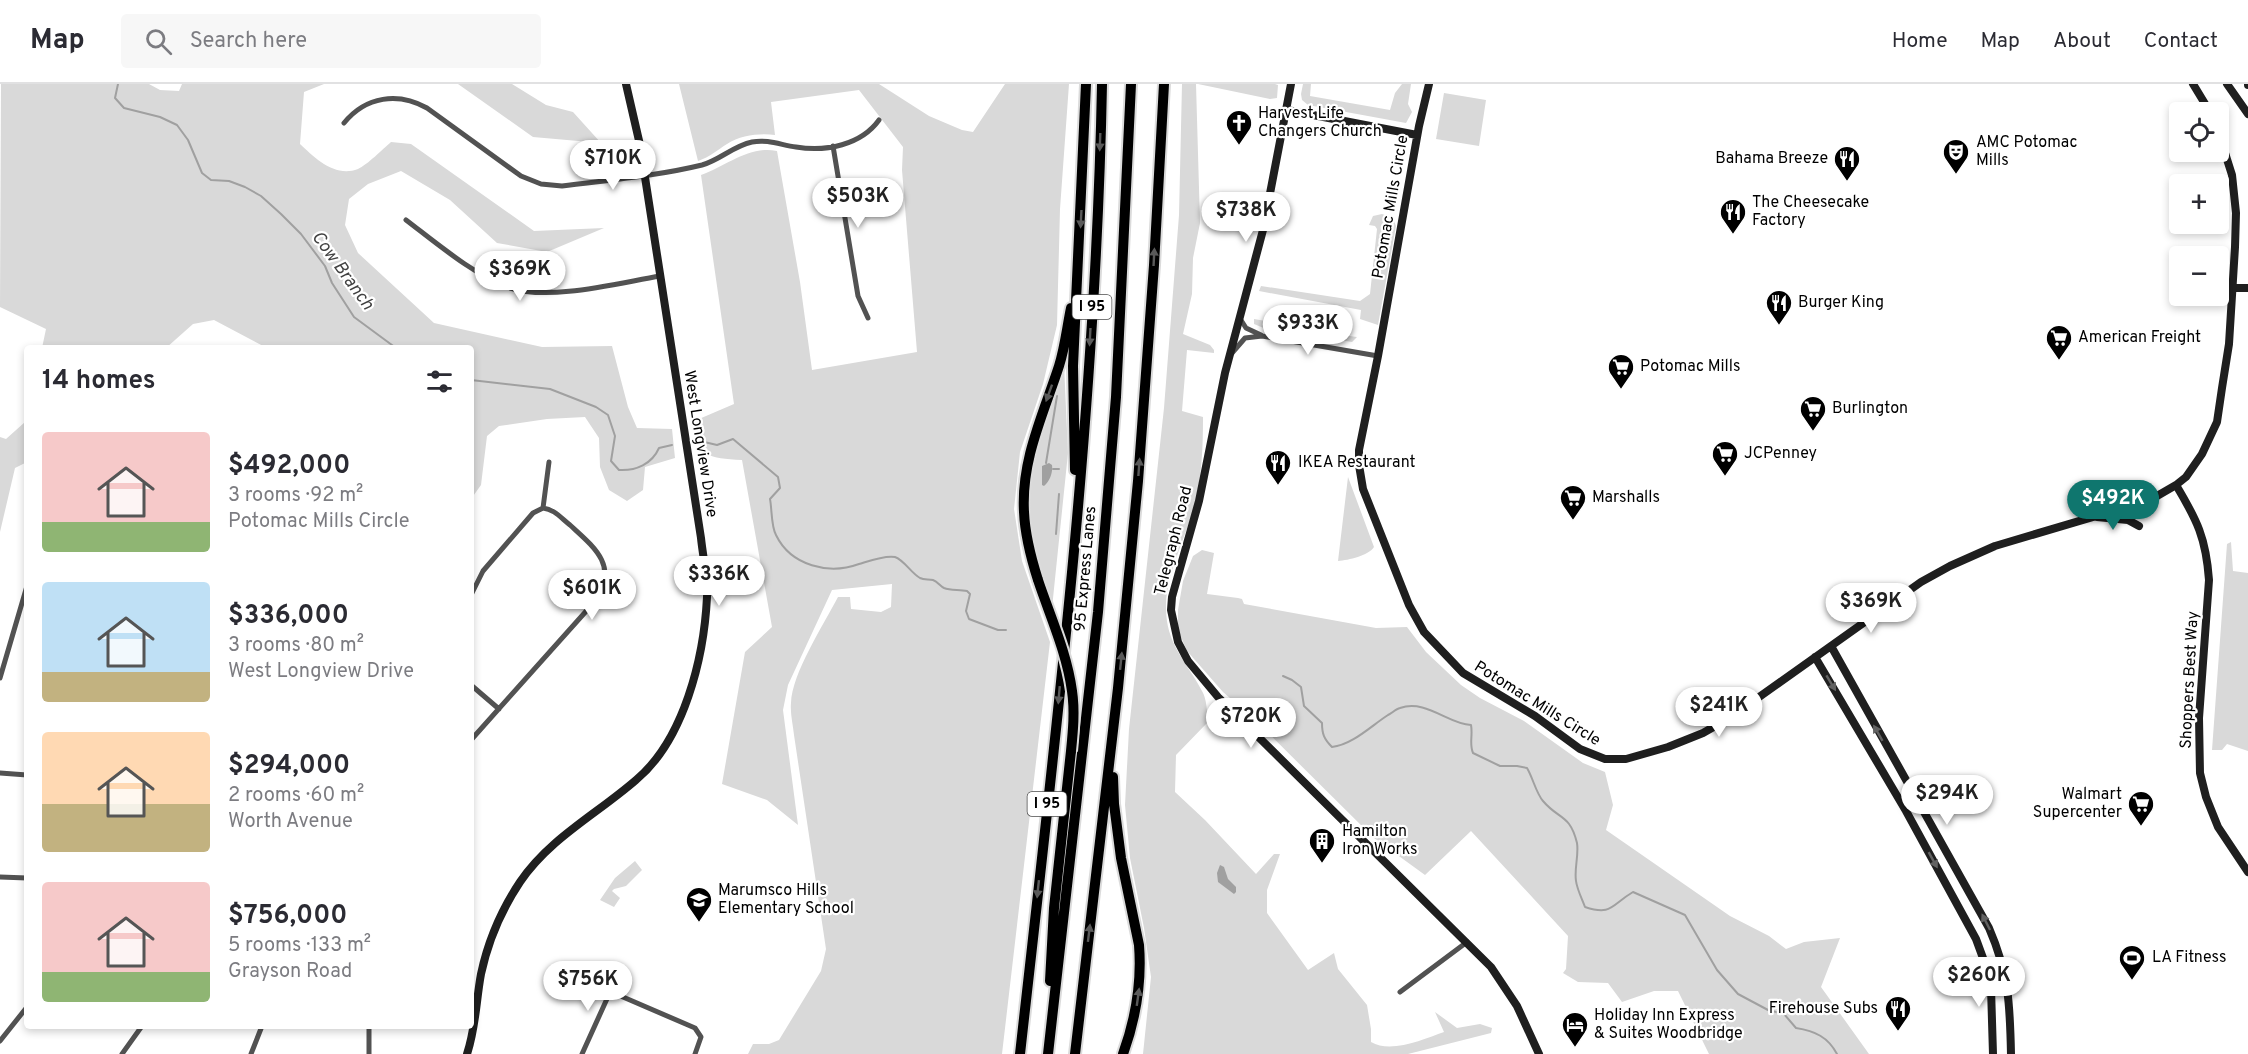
<!DOCTYPE html>
<meta charset="utf-8">
<style>
:root{--surface:#fff;--page:#f7f7f7;--text:#2b2b33;--muted:#7c7c81;--line:#e1e1e2;--accent:#0f766e}
body{margin:0;font-family:Overpass,sans-serif;background:var(--page);color:var(--text);height:100vh;display:flex;flex-direction:column;font-size:22px;white-space:nowrap}
*{box-sizing:border-box;margin:0}
p{font-size:20px;color:var(--muted)}
.icon{flex:none;width:33px;height:33px;fill:none;stroke:currentColor;stroke-width:2;stroke-linecap:round;stroke-linejoin:round}
.map{position:relative;flex:1;overflow:hidden}
.drawer{position:absolute;left:24px;top:261px;width:450px;height:684px;display:flex;flex-direction:column;background:var(--surface);border-radius:6px;box-shadow:0 3px 9px #0003}
.drawer>*{flex:none}
.tools{position:absolute;left:2169px;top:18px;display:grid;gap:12px}
.tools a{display:grid;place-items:center;width:60px;height:60px;border-radius:6px;background:var(--surface);box-shadow:0 3px 9px #0003;font-size:30px}
.price{position:absolute;translate:-50% -51px;padding:0 14px;border-radius:21px;background:#fff;color:#222;font-size:20px;line-height:39px;filter:drop-shadow(0 2px 3px #0008)}
.price::after{content:'';position:absolute;left:50%;top:36px;width:18px;height:14px;margin-left:-9px;background:inherit;clip-path:polygon(0 0,100% 0,50% 100%)}
.price.active{background:var(--accent);color:#fff}
ul{padding:0;list-style:none}
li{display:flex;align-items:center;gap:18px;height:150px;padding:0 18px}
li span{display:grid;place-items:center;flex:none;width:168px;height:120px;border-radius:6px;color:#555}
li>.icon{margin-inline-start:auto}
span .icon{width:72px;height:72px;fill:#fffc;stroke-width:1}
li b{font-size:26px}
h2{display:flex;justify-content:space-between;align-items:center;height:72px;padding:0 18px;font-size:26px}
header{display:flex;align-items:center;gap:36px;box-sizing:border-box;height:84px;padding:0 30px;background:var(--surface);border-bottom:2px solid var(--line)}
header strong{font-size:28px}
nav{display:flex;gap:33px;margin-inline-start:auto;font-size:21px}
.search{width:420px;height:54px;background:var(--page);display:flex;align-items:center;gap:15px;box-sizing:border-box;padding:0 21px;border-radius:6px;color:var(--muted);font-size:22px}
.map>svg:first-child{display:block}
.green{fill:#d9d9d9}
.water{fill:#a0a0a0}
.lines{fill:none;stroke-linecap:round;stroke-linejoin:round}
.stream{stroke:#a0a0a0;stroke-width:2}
.highway-casing{stroke:#dbdbdb;stroke-width:14}
.street{stroke:#525252;stroke-width:5}
.secondary{stroke:#1f1f1f;stroke-width:8}
.highway{stroke:#000;stroke-width:10}
.highway-bridge-casing{stroke:#dbdbdb;stroke-width:14;stroke-linecap:butt}
.highway-bridge{stroke:#000;stroke-width:10}
.oneway{fill:#595959}
.oneway2{fill:#626262}
.labels{text-anchor:middle;dominant-baseline:central;stroke-width:4.5;stroke-linejoin:round;paint-order:stroke}
.shield{fill:#fff;stroke:#4c4c4c;stroke-width:1.5}
.shield-label{font-size:15px;font-weight:bold;fill:#000}
.poi-label{font-size:16px;fill:#000;stroke:#fff;text-anchor:start}
.street-label{font-size:16px;fill:#000;stroke:#fff}
.water-label{font-size:18px;font-style:italic;fill:#414141;stroke:#fff}
</style>
<header>
<strong>Map</strong>
<div class="search"><svg class="icon" aria-label="search" viewBox="0 0 24 24"><circle cx="10" cy="10" r="6"/><path d="M15 15l6 6"/></svg>Search here</div>
<nav><a>Home</a><a>Map</a><a>About</a><a>Contact</a></nav>
</header>
<div class="map">
<svg width="2248" height="970" viewBox="0 0 2248 970">
<rect width="100%" height="100%" fill="#fff"/>
<!-- green -->
<path class="green" d="M1,0h148l11,6 19,1 3,-7h142l-20,8 -4,52c15,14 35,34 58,25 9,-4 25,-20 33,-27l20,2 123,87 70,-3 -57,24 -50,-9 -47,-43 -49,-29 -33,13 -19,15 -4,26 13,28 76,70 108,24 70,-1 16,61 9,21 35,1 3,29 -30,9 -2,23 -16,11 -18,-11 -9,-23 -1,-29 -14,-21 -38,2 -48,7 -12,10 -6,49 -10,14v-151h-204l-53,-28 -21,4 -27,24h-124l4,-19 -46,-22z
M458,0h54l34,21 27,7 28,31 -68,-6z
M679,0h200l50,32 33,14 11,2 32,-48h64l-9,125 -3,116 -14,59 -23,68 -6,57 8,52 28,81 -48,412h-254l5,-10h16l10,-4 42,-69 5,-22 -32,-214c-1,-10 -4,-22 -3,-32 1,-30 33,-79 47,-106h12l1,12 30,3 10,-5 1,-23 -60,6 -44,95 -5,25 15,115 -31,-25 -45,-16 23,-132 27,-25 -30,-167c-34,-2 -43,-2 -50,-38l42,-18 -33,-229c26,-9 48,-30 76,-24l23,131 12,88 105,-18 -15,-182 1,-23 -44,-57 -88,12 4,33c-15,-2 -34,0 -48,9 -10,6 -17,13 -29,17z
M1182,0h14l4,139 -7,35 -1,36 -9,40 27,11 4,5v3l-27,-3 -5,61 21,6c0,29 -1,58 -8,86 -8,32 -28,69 -29,101 -1,40 19,55 36,87 5,8 5,22 6,31l-32,33 -1,37 30,28 51,54 18,-20h6l-13,36v23l41,57 26,-17 4,16 29,36 4,24v13c20,12 53,-3 73,-10l-9,-20 22,16 23,-4 12,4 -1,5 -83,21h-265l8,-77 -7,-49 -14,-70 -5,-53 4,-76 35,-321 15,-193z
M1198,0h77l3,1 -1,13 -7,1z
M1303,0h8l-1,12 80,14 5,-17 7,-9h9l-3,20 4,8 -6,11 -98,-18 -6,-5 -1,-6z
M1444,9l42,7 -7,46 -43,-7z
M1382,130l11,4 3,8 -18,99 -18,-6 1,-9 -102,-19 2,-5 99,15 10,-7 7,-65 -2,-3 -6,-1 4,-9z
M1254,235l41,7 -1,8 -28,-5 -12,-5z
M1313,247l6,1 38,5 -5,5 -37,-6 -3,-3z
M1064,280l4,89 -16,155c-8,-23 -19,-48 -21,-72 -8,-66 11,-111 33,-172z
M27,329v49l-12,6 -15,64v-95l6,2 19,-17z
M1348,393l26,70c-6,9 -25,13 -36,14z
M2231,458l2,29 15,2v178l-21,-7 -5,6h-10l15,-206z
M1202,466l12,3 -7,41 31,4 4,1 2,5 132,24 31,-1 19,25 35,33 19,13 44,23 59,42 22,9 8,33 -7,25 124,86 39,20 17,13 18,-7 36,-4 -19,49 48,67h-160l-31,-63h-24l-32,11 -14,-19 -30,-1 -15,-9 3,-4 2,-33 -97,-105 -46,44 -51,-37 -121,-120 -30,-26 -36,-41 -9,-21v-20l5,-29 10,-25z
M635,777l7,9 -16,16 -12,3 -2,2 8,7 -6,9 -14,-7 15,-22z"/>
<!-- water -->
<path class="water" d="M1049,379l3,2c1,7 -2,16 -8,21l-2,-1v-19z
M1220,781l4,2 4,12 8,8v5l-2,2 -16,-12 -1,-9z"/>
<g class="lines">
<!-- stream -->
<path class="stream" d="M118,0l-3,14 9,10 36,9 17,8 11,15 14,33 9,7 18,1 16,6 16,9 20,18 20,20 24,32 7,17 22,34 42,31
M471,296l79,9 46,18 12,8 7,21 -4,25 8,9c17,1 33,-6 40,-22l13,-3
M700,357l17,4 16,-6 45,38 2,11 -10,11c2,10 1,27 6,36 15,31 53,40 83,29 10,-3 26,-9 36,-7 9,3 16,16 25,21 4,2 8,1 13,2 5,2 7,6 11,8 7,3 16,1 23,3l3,3 -4,17 3,8 29,11h8
M1046,379l11,-67
M1053,385h6
M1056,450l3,-40
M1283,592l9,4 9,7 3,19 18,17c0,11 2,16 10,24 20,-2 39,-21 56,-32 4,-2 8,-6 12,-7 26,-9 48,16 71,17 2,10 -2,19 2,28l27,13h17l10,2c6,10 9,25 16,33 16,19 27,13 34,42 2,12 -3,26 -1,38 1,8 6,18 9,26 27,9 26,-2 48,-15l52,23 32,55 21,24 30,16 16,4 12,14c19,3 32,9 41,26"/>
<!-- highway casing -->
<g class="highway-casing">
<path id="highway" d="M1075,386l-2,-104 13,-282
M1038,496c-7,-22 -13,-45 -14,-68 -3,-52 19,-97 35,-146 6,-19 8,-39 12,-58
M1113,693l1,27 7,54 18,87c3,38 -3,73 -16,109
M1050,897l4,-73 17,-157
M1020,970c36,-322 76,-645 82,-970
M1048,970l50,-442 18,-215 15,-313
M1075,970l43,-366 20,-207 16,-216 10,-181"/>
</g>
<!-- street -->
<path class="street" d="M344,39c22,-27 54,-31 83,-15l94,68 20,8 21,2c46,-6 95,-10 140,-21 18,-5 31,-19 50,-23 16,-3 29,3 44,5 30,5 65,-2 83,-27
M833,62l25,150 10,22
M406,136c29,22 69,56 104,68 41,13 108,-5 150,-12
M1239,233l7,11 15,7
M1232,269l13,-15 17,-2 116,20
M471,511l12,-24 50,-58 10,-5 6,-46
M0,594l27,-92
M471,601l28,24
M471,656l126,-141c21,-34 -3,-52 -27,-74 -9,-7 -16,-16 -27,-17
M0,689l27,2
M0,793l27,1
M1400,908l67,-50
M0,957l27,-34
M122,970l20,-28
M251,970l11,-28
M369,970v-28
M582,970l24,-53 2,-4 8,-3 79,34 6,9 -6,17"/>
<!-- secondary -->
<path class="secondary" d="M1291,0l-28,146 -38,143 -26,128 -27,96 -1,13 7,32 10,19 30,36 273,270 26,39 22,48
M1429,0l-10,42 -41,230 -19,94v15l4,24 46,116 15,27 39,41 72,43 45,33 25,10h21l42,-12 35,-14 28,-16 190,-135 29,-16 45,-20 145,-43 17,-7 19,-11 10,-8 16,-23 15,-32 5,-34 7,-44 6,-97 1,-34 -4,-38 -14,-44
M2193,0l17,28
M2227,0l21,30
M2248,0v1
M1287,26l130,25
M2231,204h17
M2176,401c21,35 30,53 33,95l-10,138 1,55 6,24 12,30 30,45
M2097,433l31,3 11,6
M1831,562l158,282c20,46 21,77 22,126
M1815,573l91,154 70,128 11,30 4,19 2,66
M467,970c9,-27 9,-53 14,-80 7,-33 21,-65 39,-92 30,-44 77,-68 116,-102 48,-40 68,-122 71,-183 1,-19 -4,-39 -6,-59l-61,-393 -14,-61"/>
<!-- highway -->
<use href="#highway" class="highway"/>
<!-- highway-bridge casing -->
<g class="highway-bridge-casing">
<path id="highway-bridge" d="M1038,496c12,36 29,73 34,111 3,20 1,40 -1,60"/>
</g>
<!-- highway-bridge -->
<use href="#highway-bridge" class="highway-bridge"/>
</g>
<!-- one-way arrows -->
<defs><path id="oneway-solid" d="M-6-.8H1V-3.2L6.5 0L1 3.2V.8H-6Z" transform="scale(1.5)"/></defs>
<g class="oneway">
<use href="#oneway-solid" transform="translate(1100 58) rotate(92)"/>
<use href="#oneway-solid" transform="translate(1081 135) rotate(93)"/>
<use href="#oneway-solid" transform="translate(1154 173) rotate(-87)"/>
<use href="#oneway-solid" transform="translate(1090 253) rotate(93)"/>
<use href="#oneway-solid" transform="translate(1049 309) rotate(110)"/>
<use href="#oneway-solid" transform="translate(1139 383) rotate(-86)"/>
<use href="#oneway-solid" transform="translate(1121 577) rotate(-84)"/>
<use href="#oneway-solid" transform="translate(1059 611) rotate(95)"/>
<use href="#oneway-solid" transform="translate(1038 805) rotate(96)"/>
<use href="#oneway-solid" transform="translate(1089 849) rotate(-83)"/>
<use href="#oneway-solid" transform="translate(1138 913) rotate(-82)"/>
</g>
<g class="oneway2">
<use href="#oneway-solid" transform="translate(1831 599) rotate(59)"/>
<use href="#oneway-solid" transform="translate(1878 649) rotate(-120)"/>
<use href="#oneway-solid" transform="translate(1933 776) rotate(61)"/>
<use href="#oneway-solid" transform="translate(1986 838) rotate(-117)"/>
</g>
<!-- icons -->
<defs>
<g id="church-pin" transform="scale(1.35)"><path d="M0 17L-7.5 6A9.5 9.5 0 1 1 7.5 6Z" fill="#000" stroke="#fff"/><path d="M-1.2-6h2.4v3.5h3.3v2.4h-3.3V6h-2.4V-.1h-3.3v-2.4h3.3Z" fill="#fff"/></g>
<g id="theatre-pin" transform="scale(1.35)"><path d="M0 17L-7.5 6A9.5 9.5 0 1 1 7.5 6Z" fill="#000" stroke="#fff"/><path d="M-5-5.5Q0-4 5-5.5V0Q5 5 0 6Q-5 5-5 0ZM-3.3-2.5H-1v1.5H-3.3ZM1-2.5H3.3v1.5H1ZM-2.8 1Q0 5.5 2.8 1Z" fill="#fff"/></g>
<g id="restaurant-pin" transform="scale(1.35)"><path d="M0 17L-7.5 6A9.5 9.5 0 1 1 7.5 6Z" fill="#000" stroke="#fff"/><path d="M-5-6h1v4h1v-4h1v4h1v-4h1v5L-1.5 .5V6h-2V.5L-5-1ZM5-6V6H3V1.5H1.5Q1.5-4 5-6Z" fill="#fff"/></g>
<g id="supermarket-pin" transform="scale(1.35)"><path d="M0 17L-7.5 6A9.5 9.5 0 1 1 7.5 6Z" fill="#000" stroke="#fff"/><path d="M-6-5.5h2.5l.6 2H6L4.5 2H-2.5L-4.4-4H-6ZM-1.5 3.2a1.3 1.3 0 1 0 .1 0ZM3 3.2a1.3 1.3 0 1 0 .1 0Z" fill="#fff"/></g>
<g id="building-pin" transform="scale(1.35)"><path d="M0 17L-7.5 6A9.5 9.5 0 1 1 7.5 6Z" fill="#000" stroke="#fff"/><path d="M-4-6H4V6H1V3H-1V6H-4ZM-2.5-4.3h1.7v1.8h-1.7ZM.8-4.3h1.7v1.8H.8ZM-2.5-1h1.7V.8h-1.7ZM.8-1h1.7V.8H.8Z" fill="#fff"/></g>
<g id="school-pin" transform="scale(1.35)"><path d="M0 17L-7.5 6A9.5 9.5 0 1 1 7.5 6Z" fill="#000" stroke="#fff"/><path d="M0-5L7-2L0 1L-7-2ZM-4 1L0 2.5L4 1V4Q0 6-4 4Z" fill="#fff"/></g>
<g id="stadium-pin" transform="scale(1.35)"><path d="M0 17L-7.5 6A9.5 9.5 0 1 1 7.5 6Z" fill="#000" stroke="#fff"/><path d="M0-5a6.5 5 0 1 0 0 10a6.5 5 0 1 0 0-10ZM-3.5-1.8h7v3.6h-7Z" fill="#fff"/></g>
<g id="hotel-pin" transform="scale(1.35)"><path d="M0 17L-7.5 6A9.5 9.5 0 1 1 7.5 6Z" fill="#000" stroke="#fff"/><path d="M-6-4.5h1.5V1H6V5H4.5V3h-9V5H-6ZM-4 0a1.8 1.8 0 1 1 3.6 0ZM.5 0V-2.5h3Q6-2.5 6 0Z" fill="#fff"/></g>
</defs>
<g fill-rule="evenodd">
<use href="#church-pin" x="1239" y="39"/>
<use href="#theatre-pin" x="1956" y="68"/>
<use href="#restaurant-pin" x="1847" y="75"/>
<use href="#restaurant-pin" x="1733" y="128"/>
<use href="#restaurant-pin" x="1779" y="219"/>
<use href="#supermarket-pin" x="2059" y="254"/>
<use href="#supermarket-pin" x="1621" y="283"/>
<use href="#supermarket-pin" x="1813" y="325"/>
<use href="#supermarket-pin" x="1725" y="370"/>
<use href="#restaurant-pin" x="1278" y="379"/>
<use href="#supermarket-pin" x="1573" y="414"/>
<use href="#supermarket-pin" x="2141" y="720"/>
<use href="#building-pin" x="1322" y="757"/>
<use href="#school-pin" x="699" y="816"/>
<use href="#stadium-pin" x="2132" y="874"/>
<use href="#restaurant-pin" x="1898" y="925"/>
<use href="#hotel-pin" x="1575" y="941"/>
</g>
<g class="labels">
<!-- shield labels -->
<g class="shield">
<rect x="1072.5" y="211" width="39" height="24" rx="4.5"/>
<rect x="1027.5" y="708" width="39" height="24" rx="4.5"/>
</g>
<g class="shield-label">
<text x="1092" y="223">I 95</text>
<text x="1047" y="720">I 95</text>
</g>
<!-- poi labels -->
<g class="poi-label">
<text x="1258" y="30">Harvest Life<tspan x="1258" dy="18">Changers Church</tspan></text>
<text x="1976" y="59">AMC Potomac<tspan x="1976" dy="18">Mills</tspan></text>
<text x="1828" y="75" text-anchor="end">Bahama Breeze</text>
<text x="1752" y="119">The Cheesecake<tspan x="1752" dy="18">Factory</tspan></text>
<text x="1798" y="219">Burger King</text>
<text x="2078" y="254">American Freight</text>
<text x="1640" y="283">Potomac Mills</text>
<text x="1832" y="325">Burlington</text>
<text x="1744" y="370">JCPenney</text>
<text x="1298" y="379">IKEA Restaurant</text>
<text x="1592" y="414">Marshalls</text>
<text x="2122" y="711" text-anchor="end">Walmart<tspan x="2122" dy="18">Supercenter</tspan></text>
<text x="1342" y="748">Hamilton<tspan x="1342" dy="18">Iron Works</tspan></text>
<text x="718" y="807">Marumsco Hills<tspan x="718" dy="18">Elementary School</tspan></text>
<text x="2152" y="874">LA Fitness</text>
<text x="1878" y="925" text-anchor="end">Firehouse Subs</text>
<text x="1594" y="932">Holiday Inn Express<tspan x="1594" dy="18">&amp; Suites Woodbridge</tspan></text>
</g>
<!-- street labels -->
<g class="street-label">
<text transform="translate(1391 123) rotate(-80)">Potomac Mills Circle</text>
<text transform="translate(700 360) rotate(81)">West Longview Drive</text>
<text transform="translate(1174 457) rotate(-76)">Telegraph Road</text>
<text transform="translate(1086 485) rotate(-85)">95 Express Lanes</text>
<text transform="translate(2190 596) rotate(-87)">Shoppers Best Way</text>
<text transform="translate(1537 620) rotate(32)">Potomac Mills Circle</text>
</g>
<!-- water labels -->
<g class="water-label">
<text transform="translate(342 187) rotate(54)">Cow Branch</text>
</g>
</g>
</svg>
<div class="tools">
<a><svg class="icon" aria-label="locate" viewBox="0 0 24 24"><circle cx="12" cy="12" r="6"/><path d="M12 2v4M12 18v4M2 12h4M18 12h4"/></svg></a>
<a>+</a>
<a>−</a>
</div>
<b class="price" style="left:613px;top:107px">$710K</b>
<b class="price" style="left:858px;top:145px">$503K</b>
<b class="price" style="left:1246px;top:159px">$738K</b>
<b class="price" style="left:520px;top:218px">$369K</b>
<b class="price" style="left:1308px;top:272px">$933K</b>
<b class="price active" style="left:2113px;top:447px">$492K</b>
<b class="price" style="left:719px;top:523px">$336K</b>
<b class="price" style="left:592px;top:537px">$601K</b>
<b class="price" style="left:1871px;top:550px">$369K</b>
<b class="price" style="left:1719px;top:654px">$241K</b>
<b class="price" style="left:1251px;top:665px">$720K</b>
<b class="price" style="left:1947px;top:742px">$294K</b>
<b class="price" style="left:1979px;top:924px">$260K</b>
<b class="price" style="left:588px;top:928px">$756K</b>
<section class="drawer">
<h2>14 homes<svg class="icon" aria-label="filters" viewBox="0 0 24 24"><path d="M4 7h16M4 17h16"/><circle cx="9" cy="7" r="2"/><circle cx="15" cy="17" r="2"/></svg></h2>
<ul>
<li><span style="background:linear-gradient(#f6c9c9 75%,#8fb573 0)"><svg class="icon" aria-label="home" viewBox="0 0 24 24"><path d="M3 11l9-7 9 7M6 9v11h12V9"/></svg></span><div><b>$492,000</b><p>3 rooms · 92 m²</p><p>Potomac Mills Circle</p></div></li>
<li><span style="background:linear-gradient(#bfe0f5 75%,#c2b280 0)"><svg class="icon" aria-label="home" viewBox="0 0 24 24"><path d="M3 11l9-7 9 7M6 9v11h12V9"/></svg></span><div><b>$336,000</b><p>3 rooms · 80 m²</p><p>West Longview Drive</p></div></li>
<li><span style="background:linear-gradient(#ffd9b3 60%,#c2b280 0)"><svg class="icon" aria-label="home" viewBox="0 0 24 24"><path d="M3 11l9-7 9 7M6 9v11h12V9"/></svg></span><div><b>$294,000</b><p>2 rooms · 60 m²</p><p>Worth Avenue</p></div></li>
<li><span style="background:linear-gradient(#f6c9c9 75%,#8fb573 0)"><svg class="icon" aria-label="home" viewBox="0 0 24 24"><path d="M3 11l9-7 9 7M6 9v11h12V9"/></svg></span><div><b>$756,000</b><p>5 rooms · 133 m²</p><p>Grayson Road</p></div></li>
</ul>
</section>
</div>
